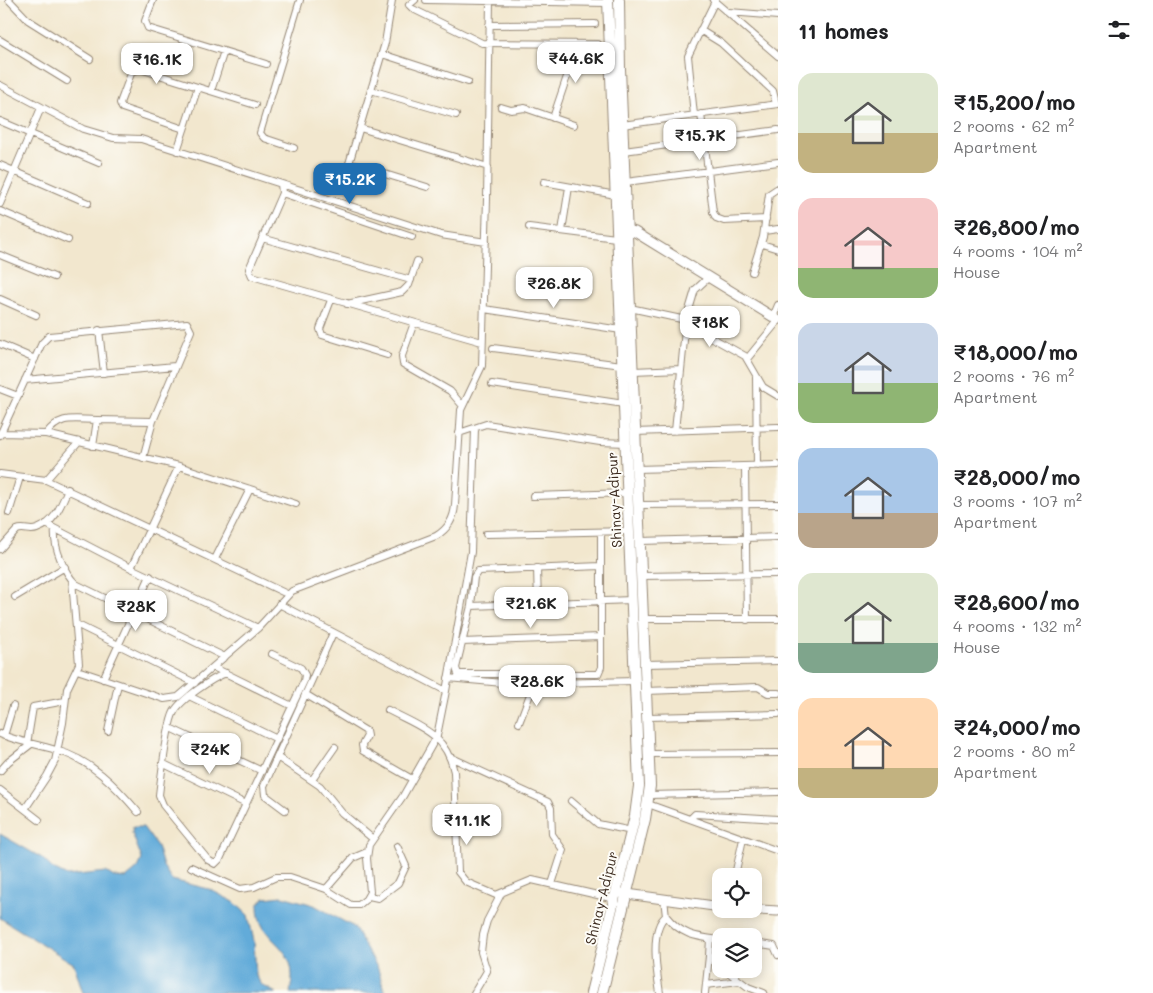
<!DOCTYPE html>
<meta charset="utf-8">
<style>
:root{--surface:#fff;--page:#f2f2f2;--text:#202124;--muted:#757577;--accent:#1f6fb2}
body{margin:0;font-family:Mali,sans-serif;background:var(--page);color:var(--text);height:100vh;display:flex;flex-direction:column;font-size:19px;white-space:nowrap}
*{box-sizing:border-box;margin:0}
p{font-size:16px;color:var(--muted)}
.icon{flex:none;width:28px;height:28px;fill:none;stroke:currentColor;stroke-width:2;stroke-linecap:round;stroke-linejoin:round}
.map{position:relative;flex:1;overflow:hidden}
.details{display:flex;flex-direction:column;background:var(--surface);width:375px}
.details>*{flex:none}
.tools{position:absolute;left:712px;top:868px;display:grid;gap:10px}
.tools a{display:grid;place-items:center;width:50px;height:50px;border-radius:10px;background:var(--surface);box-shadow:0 2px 12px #0003;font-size:25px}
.price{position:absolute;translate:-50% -42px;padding:0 11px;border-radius:10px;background:#fff;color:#222;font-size:16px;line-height:32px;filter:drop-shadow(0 1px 2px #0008)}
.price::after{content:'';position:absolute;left:50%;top:30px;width:15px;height:11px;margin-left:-8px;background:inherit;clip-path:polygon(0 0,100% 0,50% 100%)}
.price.active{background:var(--accent);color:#fff}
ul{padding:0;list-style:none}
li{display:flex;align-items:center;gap:15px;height:125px;padding:0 20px}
li span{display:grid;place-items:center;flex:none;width:140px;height:100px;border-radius:15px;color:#555}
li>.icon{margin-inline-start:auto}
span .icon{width:60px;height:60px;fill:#fffc;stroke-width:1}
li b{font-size:21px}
h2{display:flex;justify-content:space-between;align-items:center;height:60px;padding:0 20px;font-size:21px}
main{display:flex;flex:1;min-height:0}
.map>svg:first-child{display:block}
.water{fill:#62abd9;stroke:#4e6a7c}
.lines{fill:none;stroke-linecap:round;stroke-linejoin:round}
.minor-casing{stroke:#968876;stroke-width:8}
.tertiary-casing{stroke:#968876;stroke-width:11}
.primary-casing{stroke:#968876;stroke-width:12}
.minor{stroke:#fff;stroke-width:6}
.tertiary{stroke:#fff;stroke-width:9}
.primary{stroke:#fff;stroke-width:10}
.labels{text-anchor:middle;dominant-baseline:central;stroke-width:4;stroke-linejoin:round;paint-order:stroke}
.street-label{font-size:14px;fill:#3b2a1e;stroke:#fdfcf7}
</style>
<main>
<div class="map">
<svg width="778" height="993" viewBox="0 0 778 993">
<rect width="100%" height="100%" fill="#fdfcf7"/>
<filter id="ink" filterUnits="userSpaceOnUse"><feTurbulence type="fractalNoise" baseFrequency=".02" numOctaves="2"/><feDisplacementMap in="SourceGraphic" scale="10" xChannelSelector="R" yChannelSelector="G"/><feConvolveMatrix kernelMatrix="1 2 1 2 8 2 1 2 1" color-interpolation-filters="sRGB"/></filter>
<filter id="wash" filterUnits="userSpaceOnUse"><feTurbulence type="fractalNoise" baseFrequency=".0096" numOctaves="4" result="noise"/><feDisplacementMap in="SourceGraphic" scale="20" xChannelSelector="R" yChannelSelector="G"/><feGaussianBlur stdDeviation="1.12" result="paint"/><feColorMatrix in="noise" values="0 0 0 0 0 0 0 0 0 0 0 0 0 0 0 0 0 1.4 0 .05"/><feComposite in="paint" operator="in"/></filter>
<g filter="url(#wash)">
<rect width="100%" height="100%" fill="#f2e7ce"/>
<!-- water -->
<path class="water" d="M133,827h10l14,19 6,20 9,14 37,9 25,13 14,13 6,26 2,35 6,9 14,8h-193l-9,-29 -74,-46v-84l42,24 11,11 14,7 39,-4 8,5 12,1 12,-10 4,-9 -10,-26z
M282,896l32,9 40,22 24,42 7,24h-95c12,-53 -33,-46 -32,-88l6,-7z"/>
</g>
<g filter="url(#ink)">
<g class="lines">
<!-- minor casing -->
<g class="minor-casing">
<path id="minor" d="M9,0l19,20 62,39
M153,0l-8,21 3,7 118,36
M415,0l-6,5 4,4 69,34 116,1
M426,0l182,3
M713,0l65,56
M729,12l49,4
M489,25l106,-1
M700,30l21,13 52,48 3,13
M0,40l67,41
M382,54l86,28
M0,85l83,44 30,9 28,1 300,96 45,7
M371,90l85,25
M211,91l13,-40
M501,107l10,3 14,-2 49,17
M701,114l12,98 3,6 8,3 42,-2
M694,115l-6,-59 27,-55
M553,118l25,-74
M0,121l99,42
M622,125l156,-21
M360,128l128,39
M184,129l-62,-21 -2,-5 12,-32 8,-2 115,36
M294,148l-30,-10 -4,-5 40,-133
M177,151l21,-64
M624,151l154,-21
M349,163l78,24
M0,165l88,38
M345,177l40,-134 7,-43
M544,182l72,13
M626,182l152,-20
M281,184l1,9 -33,76 3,7 230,66
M282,193l130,44
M0,204l41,-96
M0,211l68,29
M529,227l87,11
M562,231l7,-44
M764,231l14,-2
M262,238l149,42
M762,244l16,5
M0,255l54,22
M752,272l11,-35 6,-43 9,-6
M0,299l36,16
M331,300l-11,29 2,6 65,20
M347,304l55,-12 7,-7 8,-24
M630,308l56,12 21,15 38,21 18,31 15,9
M484,309l137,21
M773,317l5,-12
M414,323l-12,33 1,8 47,27 12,14
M99,330l5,43
M0,344l35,15
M493,348l129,17
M747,359l31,-38
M633,371l48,-2
M756,377l1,89
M25,380l150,-14
M492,384l132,20
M0,389l18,7
M675,431l11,-111 9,-30 14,-13
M635,432l143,-5
M0,433l46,1 133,32 117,38
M459,433l27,-9 7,1 107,17 27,1
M46,434c15,-20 28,-14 51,-14
M0,435l42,-92 7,-7 138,-13 4,8 -38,90 -56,-1 -4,26
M143,458l10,-37
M745,466l2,154
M637,469l141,-4
M0,474l46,6 33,-38
M46,480l241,114
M533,496l95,-3
M639,505l139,-1
M9,513l11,-36
M46,524l85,44 127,60
M55,529c-2,17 9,44 21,55l149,73
M486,534l144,-3
M641,541l137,-4
M0,549l17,-19c7,-3 13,2 20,-1 18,-6 24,-24 31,-40
M215,559l35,-70
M601,566l-123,5 -4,6 -3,29 -15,62 2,6h140l3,-7v-135
M131,568l48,-102
M537,568l1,35
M642,576l136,-2
M15,597l50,-30
M279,604l167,87 25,-139 4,-124
M471,606l161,-6
M644,619h134
M76,624l119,59
M462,642l139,-5
M645,664l133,-3
M213,667l79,39
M77,670l87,29 14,-2 80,-69 34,-37 144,-55c12,-7 18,-17 19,-31l6,-95 21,-44 5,-167 3,-199
M226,673c-13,5 -45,26 -52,39 -7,13 -13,66 -15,83l4,10 45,55 7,4 5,-5 84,-178 1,-6 -4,-7 -29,-14
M448,678l66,6 121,-3
M103,679l47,-103
M646,691l112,-4 10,6h10
M305,694l61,37 1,5 -5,9 1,6 49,28
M189,696l88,43
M388,710c32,17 58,23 66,62l4,100 8,10 30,13 36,-15 83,19
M647,717l131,-3
M519,723l15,-39
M170,728l92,43
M108,731l10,-47
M0,734c19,8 37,10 56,16 35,10 59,35 82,62
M4,736l9,-30
M27,744l6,-37 32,-6
M648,754l130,-1
M277,757l43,29 22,27 31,26
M450,757l98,45 3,6 1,26 11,16 -11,34
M164,764l82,40
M0,771l8,-9 22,-17
M312,780l23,-33
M0,790l39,30
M649,795l129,-3
M571,801l27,23 34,7
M648,804l130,47
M25,809l22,-33 8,-15 8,-38 4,-34 12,-25 -7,-84
M285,810l-20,-15 -1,-9 69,-153
M690,819l5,-5 83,5
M191,867l49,22 14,-2 22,-10h14l36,12 25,16h8l7,-6 4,-7 -3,-34 2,-13 34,-49 34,-60 9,-45
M735,875l8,-36
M326,889l27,-31 14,-6
M369,896l9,2 20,-15 8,-17 -9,-20
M664,899l2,17c16,20 31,21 55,24
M710,939l-1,17 12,10
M754,943l20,3 4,9
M724,969l24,18 16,6
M734,976l6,-7
M706,985l33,-4
M474,993l13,-22 -6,-19 2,-17 4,-14 14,-27
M660,993c-3,-19 -11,-64 6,-77
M705,993l4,-37"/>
</g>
<!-- tertiary casing -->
<g class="tertiary-casing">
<path id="tertiary" d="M621,229l14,3 143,88
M620,893l101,14
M739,909l39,2"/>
</g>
<!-- primary casing -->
<g class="primary-casing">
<path id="primary" d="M591,993l44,-177 4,-30 -31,-786
M602,993l43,-174 5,-33 -30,-717 -1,-69"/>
</g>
<!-- minor -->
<use href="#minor" class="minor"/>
<!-- tertiary -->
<use href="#tertiary" class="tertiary"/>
<!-- primary -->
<use href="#primary" class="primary"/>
</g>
</g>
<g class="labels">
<!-- street labels -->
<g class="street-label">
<text transform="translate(614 500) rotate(-93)">Shinay-Adipur</text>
<text transform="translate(601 898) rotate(-76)">Shinay-Adipur</text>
</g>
</g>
</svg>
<div class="tools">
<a><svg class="icon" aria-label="locate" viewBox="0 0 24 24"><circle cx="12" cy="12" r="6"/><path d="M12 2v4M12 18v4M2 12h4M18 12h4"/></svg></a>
<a><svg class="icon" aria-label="layers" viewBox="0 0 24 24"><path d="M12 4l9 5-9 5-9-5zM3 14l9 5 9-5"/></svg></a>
</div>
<b class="price" style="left:576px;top:84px">₹44.6K</b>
<b class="price" style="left:157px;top:85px">₹16.1K</b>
<b class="price" style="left:700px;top:161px">₹15.7K</b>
<b class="price active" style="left:350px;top:205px">₹15.2K</b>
<b class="price" style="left:554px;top:309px">₹26.8K</b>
<b class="price" style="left:710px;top:348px">₹18K</b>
<b class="price" style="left:531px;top:629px">₹21.6K</b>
<b class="price" style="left:136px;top:632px">₹28K</b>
<b class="price" style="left:537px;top:707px">₹28.6K</b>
<b class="price" style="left:210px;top:775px">₹24K</b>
<b class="price" style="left:467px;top:846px">₹11.1K</b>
</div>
<section class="details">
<h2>11 homes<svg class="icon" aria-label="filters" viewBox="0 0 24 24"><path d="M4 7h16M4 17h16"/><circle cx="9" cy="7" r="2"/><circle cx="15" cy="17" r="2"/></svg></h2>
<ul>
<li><span style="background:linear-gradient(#dfe7d0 60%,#c2b280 0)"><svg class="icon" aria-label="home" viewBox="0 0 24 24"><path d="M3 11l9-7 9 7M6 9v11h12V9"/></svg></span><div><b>₹15,200/mo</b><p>2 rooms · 62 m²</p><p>Apartment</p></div></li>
<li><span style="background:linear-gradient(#f6c9c9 70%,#8fb573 0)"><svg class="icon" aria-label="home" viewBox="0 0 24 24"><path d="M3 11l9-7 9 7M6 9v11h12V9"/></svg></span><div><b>₹26,800/mo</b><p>4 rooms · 104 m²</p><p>House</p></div></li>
<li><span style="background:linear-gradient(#c9d6e8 60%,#8fb573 0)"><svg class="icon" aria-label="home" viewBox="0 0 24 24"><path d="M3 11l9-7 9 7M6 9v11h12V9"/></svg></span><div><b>₹18,000/mo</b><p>2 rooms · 76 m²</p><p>Apartment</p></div></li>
<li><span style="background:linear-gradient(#a9c7e8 65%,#b9a48a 0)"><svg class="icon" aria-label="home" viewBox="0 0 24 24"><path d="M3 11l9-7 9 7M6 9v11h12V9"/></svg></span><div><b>₹28,000/mo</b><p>3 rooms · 107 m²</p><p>Apartment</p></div></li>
<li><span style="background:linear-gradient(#dfe7d0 70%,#7fa58c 0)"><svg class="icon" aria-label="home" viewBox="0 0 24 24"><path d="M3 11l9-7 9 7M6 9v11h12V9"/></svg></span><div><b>₹28,600/mo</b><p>4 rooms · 132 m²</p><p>House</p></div></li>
<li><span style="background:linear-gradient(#ffd9b3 70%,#c2b280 0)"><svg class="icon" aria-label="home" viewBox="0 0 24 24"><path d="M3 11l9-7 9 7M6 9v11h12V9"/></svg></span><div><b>₹24,000/mo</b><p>2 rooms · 80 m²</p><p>Apartment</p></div></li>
</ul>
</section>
</main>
